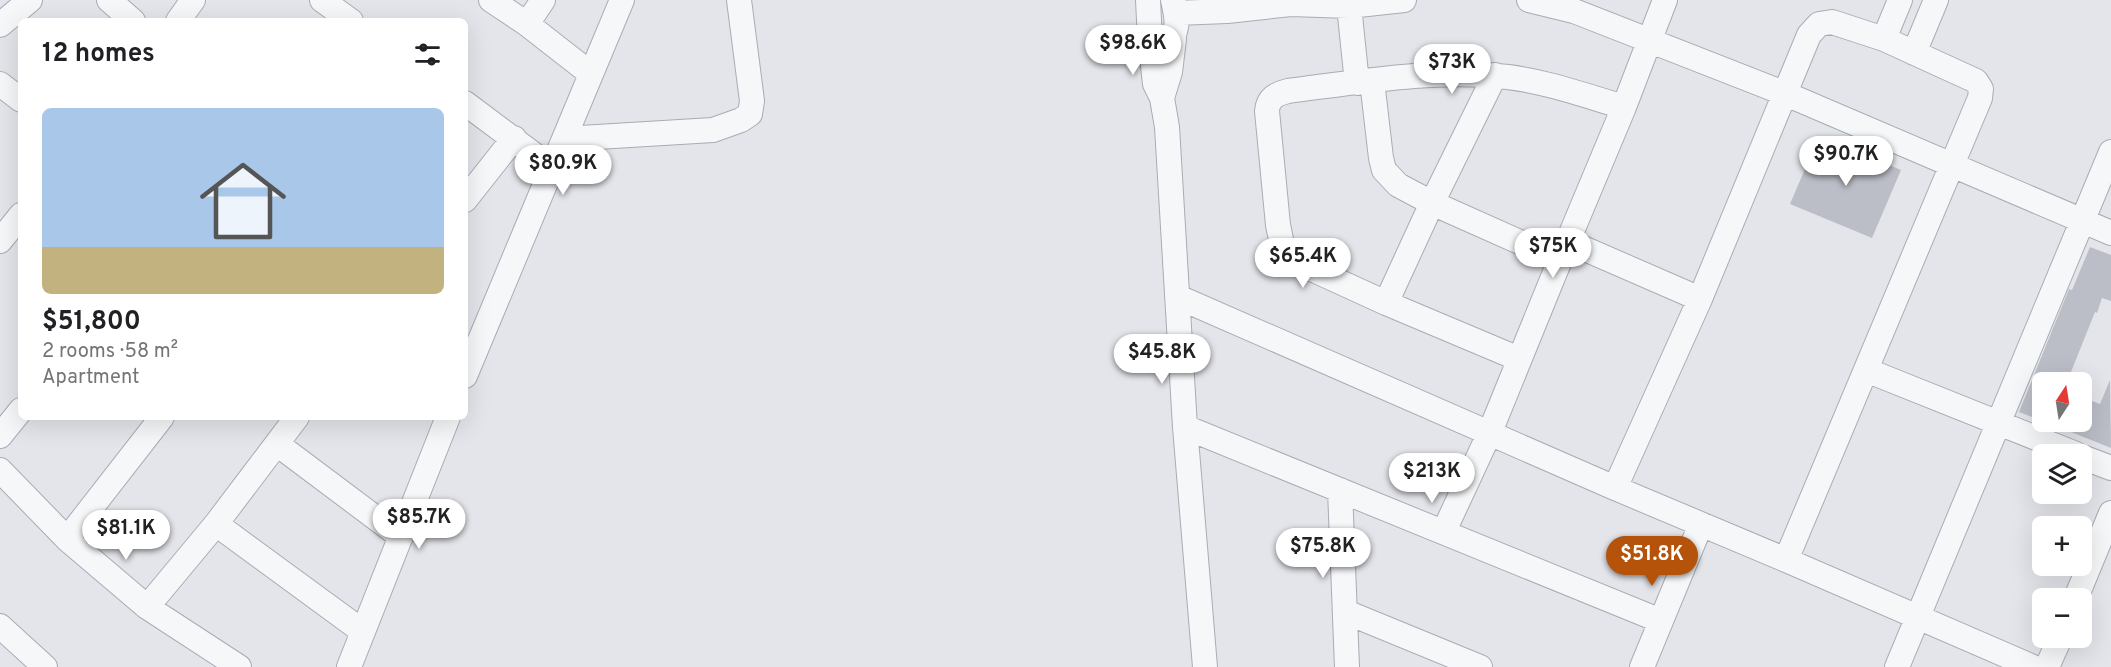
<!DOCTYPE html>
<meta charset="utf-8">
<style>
:root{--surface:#fff;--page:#f6f6f6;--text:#202124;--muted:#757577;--accent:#b45309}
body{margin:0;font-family:Overpass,sans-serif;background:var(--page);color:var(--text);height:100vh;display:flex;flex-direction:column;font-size:22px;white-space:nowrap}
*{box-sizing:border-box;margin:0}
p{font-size:20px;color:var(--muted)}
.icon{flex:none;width:33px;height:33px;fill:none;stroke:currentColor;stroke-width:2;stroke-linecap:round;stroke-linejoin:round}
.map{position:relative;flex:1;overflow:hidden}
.sheet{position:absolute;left:18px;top:18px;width:450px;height:402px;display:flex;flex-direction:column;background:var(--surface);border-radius:9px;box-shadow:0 6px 24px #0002}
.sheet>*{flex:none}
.needle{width:39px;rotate:12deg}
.buttons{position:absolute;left:2032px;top:372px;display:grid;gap:12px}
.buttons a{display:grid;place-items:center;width:60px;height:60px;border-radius:9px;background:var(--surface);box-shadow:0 6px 24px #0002;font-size:30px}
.price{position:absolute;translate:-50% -51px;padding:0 14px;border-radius:21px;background:#fff;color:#222;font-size:20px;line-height:39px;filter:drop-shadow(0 2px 3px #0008)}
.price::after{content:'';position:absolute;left:50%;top:36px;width:18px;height:14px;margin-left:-9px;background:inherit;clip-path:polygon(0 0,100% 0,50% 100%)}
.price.selected{background:var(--accent);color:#fff}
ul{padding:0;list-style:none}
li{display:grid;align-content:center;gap:12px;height:318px;padding:0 24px}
li span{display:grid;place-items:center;height:186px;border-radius:9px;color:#555}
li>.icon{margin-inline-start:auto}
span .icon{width:108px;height:108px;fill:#fffc;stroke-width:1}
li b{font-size:26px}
h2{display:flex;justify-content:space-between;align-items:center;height:72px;padding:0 24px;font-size:26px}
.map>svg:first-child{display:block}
.building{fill:#bbbec7}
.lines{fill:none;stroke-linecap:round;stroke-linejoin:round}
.minor-casing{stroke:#a8acb4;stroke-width:26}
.minor{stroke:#f6f7f9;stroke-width:24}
</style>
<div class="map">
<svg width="2111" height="667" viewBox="0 0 2111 667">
<rect width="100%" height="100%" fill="#e3e5ea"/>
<!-- building -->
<path class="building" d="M1819,136l82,34 -29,68 -82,-34z
M2090,247l21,8v46l-9,-3 -5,15 -2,-1 -28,70h-24v39l-24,-9 50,-123 3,1z
M2110,380l1,68 -65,-26h36v-25l18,7z"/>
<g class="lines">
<!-- minor casing -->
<g class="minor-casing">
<path id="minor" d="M109,0l24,21
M322,0l29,21
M491,0l36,24 64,50
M1148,0l2,40 5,5 8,3c17,-15 15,-27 10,-48
M1529,0l45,11 212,83 325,139
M1349,6l8,77
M1176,13l51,-2 64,-7 58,2 55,-6
M178,21l15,-21
M527,24l16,-24
M0,25l30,-25
M1884,39l16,-39
M1150,40l5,44 7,14 5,29 18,300 20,240
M1914,53l22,-53
M1372,81l9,77 3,12 14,15 34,18 128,57 64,-153 41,-107
M0,84l21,16
M1162,98l8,-26 4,-33
M465,103l87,65
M564,139l149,-9 28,-10 9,-6 2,-13 -13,-101
M465,200l49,-62
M0,241l21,-26
M1569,242l131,57
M1178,297l437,191 85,-189 109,-264 10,-11 13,-2 52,17 92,42 5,8 -1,9 -194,462
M1386,303l46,-100 63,-128
M1519,359l-133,-56 -92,-42 -8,-6 -3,-6 -5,-24 -11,-114c1,-13 9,-17 21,-20 70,-9 151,-23 220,-14 40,5 78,19 116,30
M1866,370l210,84
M465,376l157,-376
M1185,427l476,194
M0,436l21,-26
M277,444l124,93
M2082,457l29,11
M0,470l67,69 80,68 92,60
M1615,488l171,72 247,107
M1340,490l7,177
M216,524l146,107
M1444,531l46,-99 70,-172
M67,539l95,-122
M2076,598l35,-85
M147,607l69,-83 81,-107
M1346,612l134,55
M0,626l45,41
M349,667l99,-250
M1642,667l59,-143
M1897,667l214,-515
M2047,667l13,-29"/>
</g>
<!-- minor -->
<use href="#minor" class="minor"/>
</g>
</svg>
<div class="buttons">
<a><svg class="needle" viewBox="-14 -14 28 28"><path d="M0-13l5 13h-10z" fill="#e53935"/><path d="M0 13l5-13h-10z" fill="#757577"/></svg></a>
<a><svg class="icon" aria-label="layers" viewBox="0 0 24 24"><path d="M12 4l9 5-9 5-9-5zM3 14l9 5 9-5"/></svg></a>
<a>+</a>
<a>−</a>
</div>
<b class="price" style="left:1133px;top:76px">$98.6K</b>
<b class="price" style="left:1452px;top:95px">$73K</b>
<b class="price" style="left:1846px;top:187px">$90.7K</b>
<b class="price" style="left:563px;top:196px">$80.9K</b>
<b class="price" style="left:1553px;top:279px">$75K</b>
<b class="price" style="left:1303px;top:289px">$65.4K</b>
<b class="price" style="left:1162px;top:385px">$45.8K</b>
<b class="price" style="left:1432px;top:504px">$213K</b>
<b class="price" style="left:419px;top:550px">$85.7K</b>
<b class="price" style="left:126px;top:561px">$81.1K</b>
<b class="price" style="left:1323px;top:579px">$75.8K</b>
<b class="price selected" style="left:1652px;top:587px">$51.8K</b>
<section class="sheet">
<h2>12 homes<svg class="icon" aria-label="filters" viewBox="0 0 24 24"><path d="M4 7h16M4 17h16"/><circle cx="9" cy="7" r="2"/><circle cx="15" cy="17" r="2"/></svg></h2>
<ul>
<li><span style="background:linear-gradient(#a9c7e8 75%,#c2b280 0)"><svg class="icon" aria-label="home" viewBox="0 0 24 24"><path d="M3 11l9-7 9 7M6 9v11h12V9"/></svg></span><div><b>$51,800</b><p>2 rooms · 58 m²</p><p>Apartment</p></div></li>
</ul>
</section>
</div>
